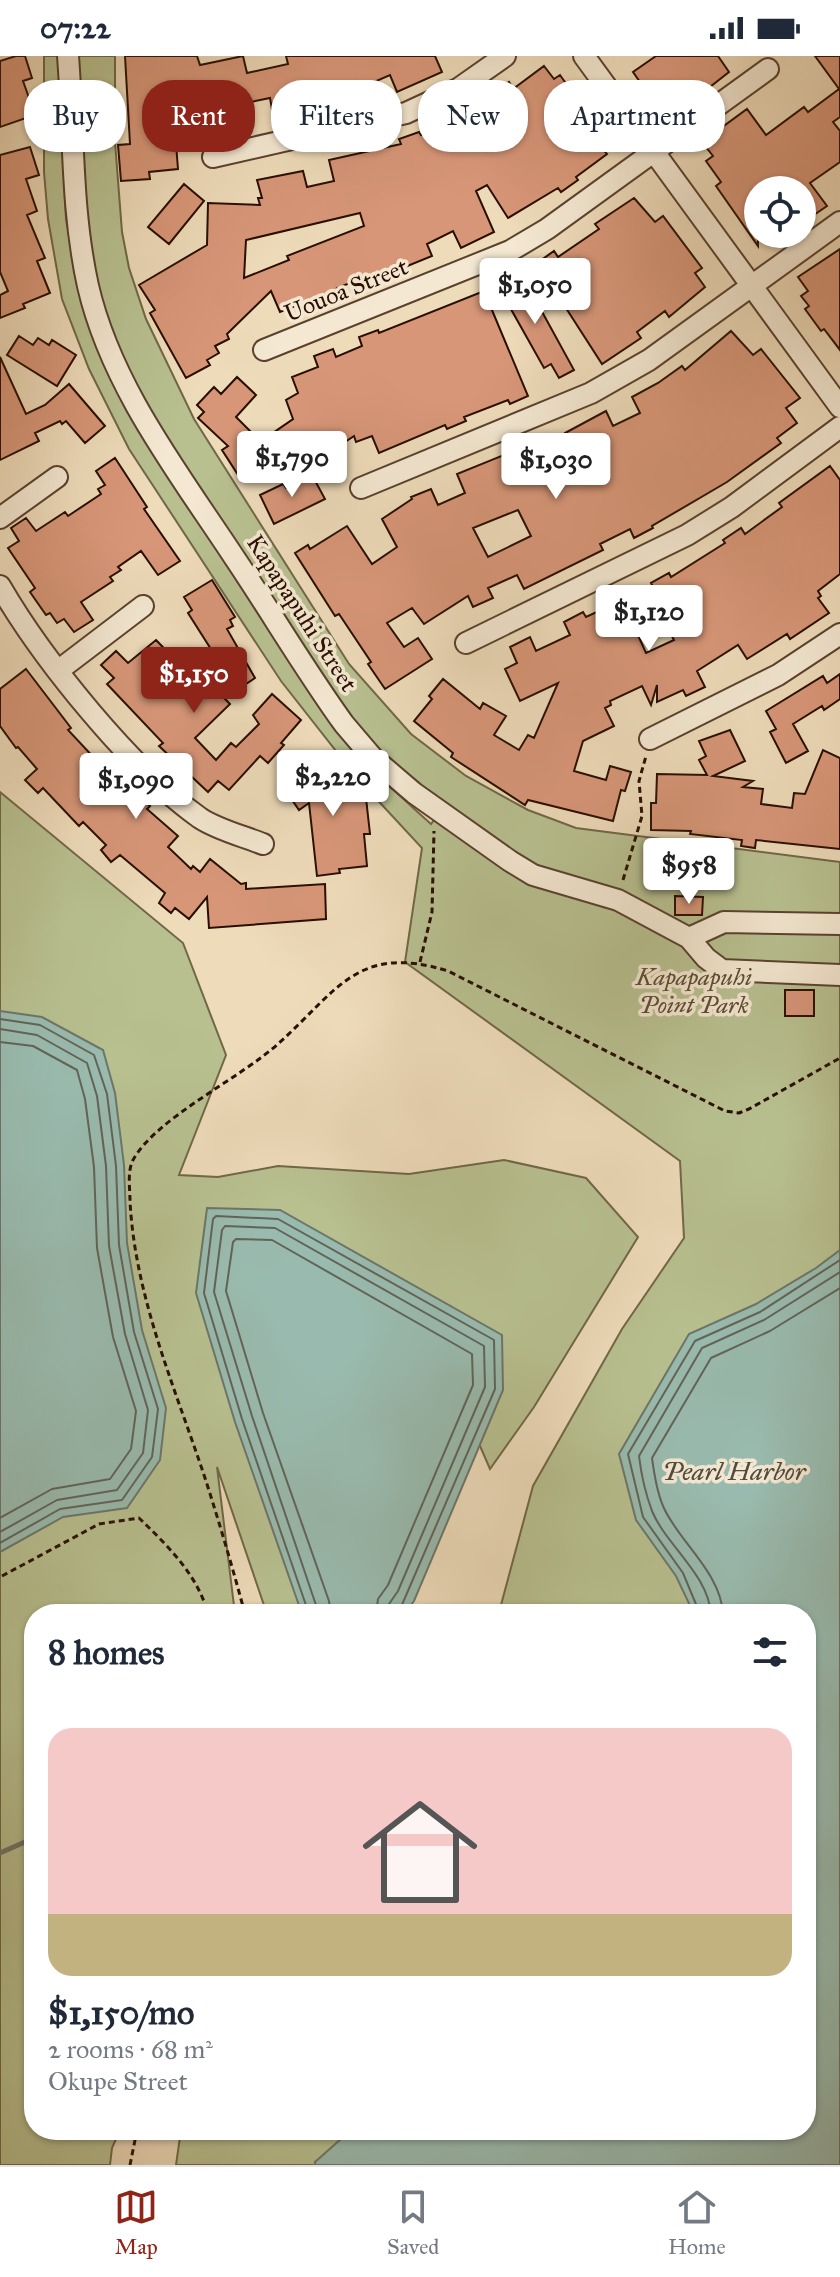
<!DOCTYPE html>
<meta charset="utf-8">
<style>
:root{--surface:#fff;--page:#f6f6f7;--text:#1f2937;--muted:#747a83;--line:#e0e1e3;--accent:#8f2418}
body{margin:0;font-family:"IM FELL Great Primer",serif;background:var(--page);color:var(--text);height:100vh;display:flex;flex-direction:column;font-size:30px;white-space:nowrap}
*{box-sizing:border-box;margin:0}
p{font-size:26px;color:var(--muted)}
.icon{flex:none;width:44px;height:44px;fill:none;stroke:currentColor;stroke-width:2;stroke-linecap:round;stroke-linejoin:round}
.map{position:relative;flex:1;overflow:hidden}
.side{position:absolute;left:24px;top:1548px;width:792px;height:536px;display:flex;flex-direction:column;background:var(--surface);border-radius:32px;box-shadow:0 2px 6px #0004}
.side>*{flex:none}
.banner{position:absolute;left:24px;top:24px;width:792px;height:72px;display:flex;gap:16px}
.tools{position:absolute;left:744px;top:120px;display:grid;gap:16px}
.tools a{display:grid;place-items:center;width:72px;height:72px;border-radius:50%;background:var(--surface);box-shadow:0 2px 6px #0004;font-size:40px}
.price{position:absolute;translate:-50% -68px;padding:0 18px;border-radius:8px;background:#fff;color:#222;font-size:26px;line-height:52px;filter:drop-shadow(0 2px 4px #0008)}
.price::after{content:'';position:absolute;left:50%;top:48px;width:24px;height:18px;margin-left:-12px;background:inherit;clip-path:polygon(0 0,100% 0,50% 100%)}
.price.on{background:var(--accent);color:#fff}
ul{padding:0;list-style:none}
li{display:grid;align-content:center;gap:16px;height:424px;padding:0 24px}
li+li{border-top:2px solid var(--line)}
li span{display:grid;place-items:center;height:248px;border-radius:24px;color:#555}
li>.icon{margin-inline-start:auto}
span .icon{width:144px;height:144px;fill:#fffc;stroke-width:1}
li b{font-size:34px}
h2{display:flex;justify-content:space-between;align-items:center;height:96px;padding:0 24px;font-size:34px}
.tag{padding:0 28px;border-radius:32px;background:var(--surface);box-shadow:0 2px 6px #0004;font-size:28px;line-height:72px}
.tag.on{background:var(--accent);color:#fff}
.status{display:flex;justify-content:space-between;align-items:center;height:56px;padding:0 40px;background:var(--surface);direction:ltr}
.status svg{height:22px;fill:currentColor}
.menu{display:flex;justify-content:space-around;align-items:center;height:112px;border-top:2px solid var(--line);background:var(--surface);font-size:22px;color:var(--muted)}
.menu a{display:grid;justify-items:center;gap:4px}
.menu .on{color:var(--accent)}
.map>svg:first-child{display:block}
.green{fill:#b8c090;stroke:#706748;stroke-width:2}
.water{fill:#99bbaf;stroke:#6c7669;stroke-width:2}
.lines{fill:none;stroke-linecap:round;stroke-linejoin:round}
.shore{stroke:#616458;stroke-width:2}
.stream{stroke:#6c7669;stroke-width:5}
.building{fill:#d79678;stroke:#290e00;stroke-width:2;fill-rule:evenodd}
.minor-casing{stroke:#5a412e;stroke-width:24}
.path{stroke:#290e00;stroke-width:3;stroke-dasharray:6 4;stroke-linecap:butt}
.minor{stroke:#f4e8d2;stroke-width:20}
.labels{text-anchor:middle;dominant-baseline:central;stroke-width:7;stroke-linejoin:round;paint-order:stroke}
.street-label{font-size:24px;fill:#290e00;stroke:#f4e8d2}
.park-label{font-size:24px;font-style:italic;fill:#5b4c32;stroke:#f4e8d2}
.water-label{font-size:26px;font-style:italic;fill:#504b3d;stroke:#f4e8d2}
</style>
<div class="status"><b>07:22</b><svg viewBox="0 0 49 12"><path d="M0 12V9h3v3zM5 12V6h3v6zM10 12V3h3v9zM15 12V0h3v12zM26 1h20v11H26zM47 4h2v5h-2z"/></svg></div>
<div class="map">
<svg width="840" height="2109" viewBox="0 0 840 2109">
<rect width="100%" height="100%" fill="#eedbba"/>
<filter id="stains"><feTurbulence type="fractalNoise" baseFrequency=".0025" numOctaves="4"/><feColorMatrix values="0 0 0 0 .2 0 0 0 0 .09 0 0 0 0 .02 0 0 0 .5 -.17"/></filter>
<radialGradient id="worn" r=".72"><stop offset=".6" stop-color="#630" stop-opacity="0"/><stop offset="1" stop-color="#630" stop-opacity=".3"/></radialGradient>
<!-- green -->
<path class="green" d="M44,0h14l8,163 11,61 74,169 168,258c34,44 71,81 112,117l14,-19c-22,-17 -45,-34 -65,-54 -46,-45 -79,-105 -114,-158 -66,-101 -147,-204 -174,-325 -15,-68 -12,-142 -15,-212h38v86l7,90 7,36 17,51 48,100 155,245 62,70 55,42 62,34 48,18 264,34v442l-74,310h-190l-75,-9 32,-119 89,-157 62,-91 -4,-77 -275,-199 17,-114 -64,-69 -77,-98 -152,-232 -40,-80 -27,-70 -14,-80 -4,-47z
M0,736l183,151 43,112 -47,120 39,2 60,-11 131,8 95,-14 82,18 52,59 -104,170 -44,62 -17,-39 -153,184h-53l-50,-147 18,147h-201v516h86l-8,18 -2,17h-110z
M181,2074h287l-92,35h-200z"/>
<!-- water -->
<path class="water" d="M0,955l42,6 61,33 12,43 9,72 3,78 15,87 24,78 -6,52 -33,48 -64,9 -63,35z
M207,1152l73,2 222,125 1,55 -89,211 -10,13h-102l-67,-192 -39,-129z
M840,1194v915h-525v-3l36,-32h455v-516h-112l-18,-38 -40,-56 -17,-66 70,-120 67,-30 60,-36z"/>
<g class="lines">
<!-- shore -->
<path class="shore" d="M0,963l40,6 54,30 13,39 9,72 3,79 15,87 24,77 -6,48 -30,43 -62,9 -60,34
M0,973l37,6 50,28 10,33 9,70 3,80 16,88 23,76 -5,43 -26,37 -60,10 -57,32
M0,986l33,4 44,24 8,29 9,68 3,81 16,89 23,74 -5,38 -21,30 -58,10 -52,29
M309,1558l-67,-195 -38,-126 9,-74 3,-3 62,3 216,121 1,49 -97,225
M319,1558l-67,-198 -38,-124 8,-62 3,-4 50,2 209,118 1,41 -87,204 -9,13 -1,10
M331,1558l-2,-13 -66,-188 -37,-122 7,-49 3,-3 36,1 200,114 1,31 -85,200 -10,14 -2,15
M700,1558l-17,-41 -40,-56 -15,-63 67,-113 65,-29 80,-52
M711,1558c-3,-40 -45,-69 -59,-103 -6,-16 -11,-38 -13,-55l63,-108 62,-28 76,-48
M723,1558c-2,-42 -46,-74 -60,-108 -6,-14 -9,-33 -11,-48l59,-100 59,-27 70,-43"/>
<!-- stream -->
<path class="stream" d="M0,1797l34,-15"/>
</g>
<!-- building -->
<path class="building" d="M16,0h9l7,22 -9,3 12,34 -35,12v-66z
M125,0h72l3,9 43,-9 4,17 41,-9 -2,-8h149l7,16 -45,20 -7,-17 -37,16 2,8 -21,5v-4l-61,15 -3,-17 -29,6 3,13 -61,8 1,5 -9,1 3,38 -29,3 1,7 -29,2 -3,-36 12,-1z
M656,0h62l11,16 -51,40 -10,-14 -7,5 -7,-11 -5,3 -16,-23z
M815,0h25v61l-7,5 7,9v31l-30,21 17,23 -19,13 -6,-8v-21h-44v56l-42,-60 5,-4 -15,-21 7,-5 -11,-14 45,-33 19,26 38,-28 4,5 31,-23z
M544,10l10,13 6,-4 44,62 -7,5 10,12 -31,23 2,3 -17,12 -3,-4 -50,30 -21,-33 -11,6 18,41 -33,16 -8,-17 -26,13 5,12 -44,18 -2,-5 -49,19 3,8 -20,7 -2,-6 -38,15 -9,-21 -44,43 2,5 -14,7 4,7 -12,7 3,5 -24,13 -36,-65 5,-3 -16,-25 68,-40 1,-42 52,2 -2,-7h4l-5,-18 46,-9 4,16 27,-6 -5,-21 72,-16 -2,-5 20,-7 2,3 23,-9 5,12 33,-14 -7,-9 20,-15 -4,-6 18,-12 4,7zM360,157l4,13 -77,30 2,4 -45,18 2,-38z
M30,91l9,28 -13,4 11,32 -10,4 18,43 -8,3 13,32 -27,11 2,4 -25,10v-23l8,-4 -8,-19v-117z
M184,128l20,17 -35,43 -21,-17z
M634,142l21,24 8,-6 39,52 -7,5 10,14 -36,30 -4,-6 -28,21 4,6 -39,26 -65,-101 17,-12 4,6 41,-28 -4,-5z
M840,193v101l-16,-21 -3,2 -16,-22 4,-3 -8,-10 7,-5 -10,-14z
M513,219l8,18 8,-5 45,82 -15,8 -8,-14 -7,4 -41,-73 -3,2 -6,-14z
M484,235l44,105 -18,8 -2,-4 -44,17 2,4 -19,8 -2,-4 -66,28 -7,-17 -16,6 -2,-6 -43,29 -14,-21 -55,37 -20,-31 6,-4 -30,-28 6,-6 -7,-7 17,-18 7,7 16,-17 19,18 -20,22 18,18 5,-3 5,7 29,-20 -7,-19 12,-7 -6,-16 26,-10 -4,-11 19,-7 3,8 26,-11 -3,-9 19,-7 1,3z
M731,275l22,24 8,-6 39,49 -14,10 11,15 -20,15 4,5 -54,39 -75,44 1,2 -19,10 -4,-9 -30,15 3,6 -79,39 -7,-14 -29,13 5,10 -20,9 -5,-11 -44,28 -12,-16 -25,15 17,24 14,-9 14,21 -47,30 -17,-25 3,-2 -32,-48 -4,2 -40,-63 13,-8 2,4 37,-23 25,38 25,-17 -15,-28 30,-20 -1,-2 20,-8 7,16 27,-12 -8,-19 79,-32 7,16 27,-13 -5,-12 41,-22 7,15 27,-13 -8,-16 26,-14 24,-17 3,4zM518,454l13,26 -43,21 -15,-29z
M19,280l14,9 5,-7 11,7 3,-5 24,15 -19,31 -50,-31z
M0,301l26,57 19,-9 24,-21 36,42 -20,17 -19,-22 -4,3 -2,-3 -25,12 4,8 -39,19z
M115,402l32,49 -3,2 36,52 -22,14 -17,-24 -23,16 3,3 -11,7 3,4 -32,21 12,18 -19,12 -10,-13 -7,4 -7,-10 -4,2 -16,-23 5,-4 -27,-40 11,-7 -8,-13 15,-10 10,13 29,-19 3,4 33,-22 -3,-5 7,-4 -9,-14z
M830,410l10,14v94l-22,17 3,5 -3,2 11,15 -39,26 -3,-5 -40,25 -9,-14 -41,26 8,16 -19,9 -3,-6 -26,12v-17l-6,20 -9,-19 -32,15 1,4 -6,3 9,18 -31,15 -9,30 32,9 4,-14 21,6 -6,19 -4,-1 -8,31 -85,-21 -3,5 -74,-48 2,-4 -39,-32 18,-22 -3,-3 14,-17 37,30 3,-6 23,13 -12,19 25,15 9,-15 6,3 24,-55 -38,18 -15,-32 12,-6 -7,-16 20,-10 6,14 34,-16 -6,-13 19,-10 3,5 28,-13 7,15 8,-4 17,38 28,-13 -19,-35 6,-3 -10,-19 18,-10 2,4 54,-34 -2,-3 18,-12 4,6 37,-27 -3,-4z
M312,419l13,24 -51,25 -14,-29 23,-11 3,4z
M212,524l23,37 -5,3 3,6 -6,3 28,49 -18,12 -49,-77 4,-3 -8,-13z
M156,584l28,29 6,-6 40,41 -35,34 21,22 15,-17 5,4 23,-23 -6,-9 19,-21 29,26 -20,23 3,2 -16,18 -8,-7 -31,34 -11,-9 -10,11 -49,-46 4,-3 -56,-59 7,-6 -13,-13 15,-14 12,12z
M26,613l45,59 -3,2 29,31 34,32 2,-3 17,16 -3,3 31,27 -10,11 23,22 2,-3 7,6 10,-13 31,25 5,-1v6l79,-5 1,35 -117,9 -2,-31 -18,22 -14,-11 -4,5 -12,-10 6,-10 -45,-38 -9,7 -10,-12 5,-5 -23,-23 -4,4 -36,-38 -5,5 -13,-13 12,-11 -19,-22 -2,1 -16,-22v-37z
M840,618v25l-16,11 -2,-4 -29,18 15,27 -22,12 -16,-31 6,-3 -10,-18 57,-35 4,7z
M730,674l15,31 -32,15 40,5 -10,6 20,2 -2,15 31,4 2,-15 11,1 18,-44 17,8v91l-84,-9 -1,8 -14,-2 1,-6 -52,-6 1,-3 -40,-1v-27h5l1,-29 50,1 -8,-15 7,-4 -7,-15z
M332,701l27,41h7l4,36h-6l3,32 -28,3 1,4 -23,3 -8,-73 -10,7 -15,-22z
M675,840l28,1 -1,18h-27z
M785,934h29v26h-29z"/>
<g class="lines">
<!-- minor casing -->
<g class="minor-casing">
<path id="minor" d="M68,0c6,77 3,153 20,230 23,100 90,186 146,271 37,55 71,113 110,167l29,34 41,35 96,68 23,14 85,25 71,38 17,20 16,12 118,5
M584,0l256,351
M213,101l193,-44 52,-24 47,-33
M264,294l246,-99 37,-22 221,-160
M361,432l230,-95 58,-33 191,-138
M0,462l57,-41
M0,530c43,74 131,183 200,232 18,12 43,18 63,26
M466,587l221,-108 45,-28 108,-80
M59,614l84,-64
M650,683l128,-64 62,-41
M689,882l35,-16 116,2"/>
</g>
<!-- path -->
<path class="path" d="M623,824l19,-64 -3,-35 7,-25
M420,906l12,-50 2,-81
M2,1520l97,-52 40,-6c28,27 59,57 69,96
M245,1558c-12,-45 -25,-89 -39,-133 -30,-91 -71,-183 -76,-280 0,-13 -3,-29 3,-41 23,-42 108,-82 146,-117 59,-53 79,-100 169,-72l277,140 14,2 10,-4 91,-51
M130,2109l7,-35"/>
<!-- minor -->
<use href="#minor" class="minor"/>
</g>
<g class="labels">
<!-- street labels -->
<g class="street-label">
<text transform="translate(346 234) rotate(-22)">Uouoa Street</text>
<text transform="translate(302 557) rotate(57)">Kapapapuhi Street</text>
</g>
<!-- park labels -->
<g class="park-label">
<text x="694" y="921">Kapapapuhi<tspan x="694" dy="28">Point Park</tspan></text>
</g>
<!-- water labels -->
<g class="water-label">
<text x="734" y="1415">Pearl Harbor</text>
</g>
</g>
<rect width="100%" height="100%" filter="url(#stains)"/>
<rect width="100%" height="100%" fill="url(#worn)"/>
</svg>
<div class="tools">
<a><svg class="icon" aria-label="locate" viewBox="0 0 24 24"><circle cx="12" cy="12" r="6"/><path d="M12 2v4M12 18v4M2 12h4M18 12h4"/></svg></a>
</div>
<b class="price" style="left:535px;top:270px">$1,050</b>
<b class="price" style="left:292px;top:443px">$1,790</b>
<b class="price" style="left:556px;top:445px">$1,030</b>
<b class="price" style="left:649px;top:597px">$1,120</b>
<b class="price on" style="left:194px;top:659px">$1,150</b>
<b class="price" style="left:333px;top:762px">$2,220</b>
<b class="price" style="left:136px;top:765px">$1,090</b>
<b class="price" style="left:689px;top:850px">$958</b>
<div class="banner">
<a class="tag">Buy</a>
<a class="tag on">Rent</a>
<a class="tag">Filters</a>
<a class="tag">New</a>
<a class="tag">Apartment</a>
</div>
<section class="side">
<h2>8 homes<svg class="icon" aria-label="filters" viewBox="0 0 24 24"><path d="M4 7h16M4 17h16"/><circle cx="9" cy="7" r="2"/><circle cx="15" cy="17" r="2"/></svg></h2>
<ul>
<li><span style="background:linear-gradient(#f6c9c9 75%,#c2b280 0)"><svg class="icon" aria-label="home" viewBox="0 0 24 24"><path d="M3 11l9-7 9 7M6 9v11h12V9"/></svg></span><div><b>$1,150/mo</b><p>2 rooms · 68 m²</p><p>Okupe Street</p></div></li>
</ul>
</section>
</div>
<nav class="menu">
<a class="on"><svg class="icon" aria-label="map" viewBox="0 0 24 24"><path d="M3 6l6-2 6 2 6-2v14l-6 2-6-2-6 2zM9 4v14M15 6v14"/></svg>Map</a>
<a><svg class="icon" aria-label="saved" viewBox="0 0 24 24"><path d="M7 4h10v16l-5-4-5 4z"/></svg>Saved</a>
<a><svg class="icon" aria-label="home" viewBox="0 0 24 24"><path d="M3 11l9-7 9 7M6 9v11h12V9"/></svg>Home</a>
</nav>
